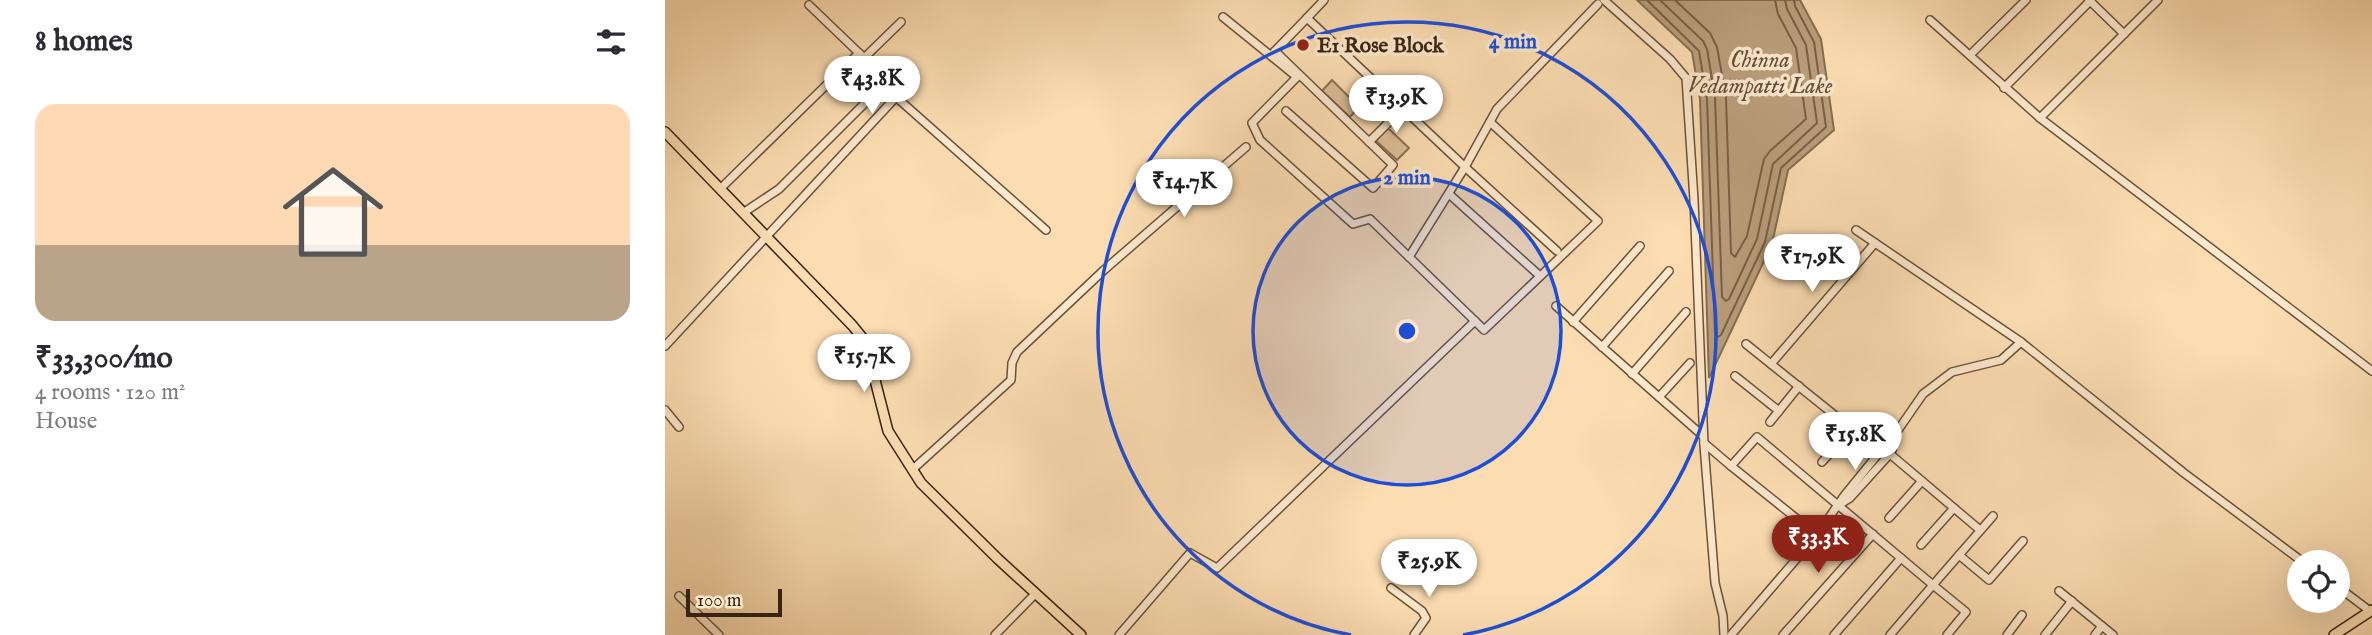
<!DOCTYPE html>
<meta charset="utf-8">
<style>
:root{--surface:#fff;--page:#f7f7f7;--text:#2b2b33;--muted:#7c7c81;--accent:#8f2418}
body{margin:0;font-family:"IM FELL English",serif;background:var(--page);color:var(--text);height:100vh;display:flex;flex-direction:column;font-size:26px;white-space:nowrap}
*{box-sizing:border-box;margin:0}
p{font-size:23px;color:var(--muted)}
.icon{flex:none;width:38px;height:38px;fill:none;stroke:currentColor;stroke-width:2;stroke-linecap:round;stroke-linejoin:round}
.map{position:relative;flex:1;overflow:hidden}
.panel{display:flex;flex-direction:column;background:var(--surface);width:665px}
.panel>*{flex:none}
.tools{position:absolute;left:1622px;top:550px;display:grid;gap:14px}
.tools a{display:grid;place-items:center;width:63px;height:63px;border-radius:50%;background:var(--surface);box-shadow:0 7px 28px #0002;font-size:35px}
.scale{position:absolute;left:21px;bottom:18px;width:96px;box-sizing:border-box;padding-left:7px;border:4px solid #392312;border-top:0;font-size:19px;line-height:24px;white-space:nowrap;color:#392312;-webkit-text-stroke:5px #fde9cd;paint-order:stroke}
.price{position:absolute;translate:-50% -60px;padding:0 16px;border-radius:24px;background:#fff;color:#222;font-size:23px;line-height:46px;filter:drop-shadow(0 2px 4px #0008)}
.price::after{content:'';position:absolute;left:50%;top:42px;width:21px;height:16px;margin-left:-10px;background:inherit;clip-path:polygon(0 0,100% 0,50% 100%)}
.price.on{background:var(--accent);color:#fff}
ul{padding:0;list-style:none}
li{display:grid;align-content:center;gap:14px;height:371px;padding:0 35px}
li span{display:grid;place-items:center;height:217px;border-radius:21px;color:#555}
li>.icon{margin-inline-start:auto}
span .icon{width:126px;height:126px;fill:#fffc;stroke-width:1}
li b{font-size:30px}
h2{display:flex;justify-content:space-between;align-items:center;height:84px;padding:0 35px;font-size:30px}
main{display:flex;flex:1;min-height:0}
.map>svg:first-child{display:block}
</style>
<main>
<section class="panel">
<h2>8 homes<svg class="icon" aria-label="filters" viewBox="0 0 24 24"><path d="M4 7h16M4 17h16"/><circle cx="9" cy="7" r="2"/><circle cx="15" cy="17" r="2"/></svg></h2>
<ul>
<li><span style="background:linear-gradient(#ffd9b3 65%,#b9a48a 0)"><svg class="icon" aria-label="home" viewBox="0 0 24 24"><path d="M3 11l9-7 9 7M6 9v11h12V9"/></svg></span><div><b>₹33,300/mo</b><p>4 rooms · 120 m²</p><p>House</p></div></li>
</ul>
</section>
<div class="map">
<svg width="1707" height="635" viewBox="0 0 1707 635">
<rect width="100%" height="100%" fill="#fcddb2"/>
<filter id="stains"><feTurbulence type="fractalNoise" baseFrequency=".00286" numOctaves="4"/><feColorMatrix values="0 0 0 0 .2 0 0 0 0 .09 0 0 0 0 .02 0 0 0 .5 -.17"/></filter>
<radialGradient id="worn" r=".72"><stop offset=".6" stop-color="#630" stop-opacity="0"/><stop offset="1" stop-color="#630" stop-opacity=".3"/></radialGradient>
<g fill="#dbbd97" stroke="#8a7054" stroke-width="2">
<path d="M667,80l27,27 -9,10 -28,-26z"/>
<path d="M722,127l22,21 -12,12 -23,-21z"/>
</g>
<path fill="#ba9e7c" stroke="#866d52" stroke-width="2" d="M972,0h163l21,39 13,91 -46,40 -16,74 -63,134 -9,-279 -8,-47z"/>
<g fill="none" stroke-linecap="round" stroke-linejoin="round">
<g stroke="#7a6047" stroke-width="2">
<path d="M982,0l52,51 8,48 8,235 3,3 3,-2 44,-93 16,-74 45,-41 -12,-85 -19,-36 -1,-6"/>
<path d="M995,0l43,41 4,8 8,48 7,200 4,4 3,-2 28,-60 16,-75 44,-41 -11,-78 -19,-36 -2,-9"/>
<path d="M1010,0l35,33 7,14 9,51 5,155 4,4 12,-21 17,-77 6,-8 36,-32 -10,-71 -18,-34 -3,-14"/>
</g>
<defs>
<g id="minor">
<path d="M939,0l66,59 16,19 8,122 10,245 11,138 8,33 1,19"/>
<path d="M1424,0l35,34"/>
<path d="M558,17l74,60 -45,46 8,17 93,84 17,-5 39,38"/>
<path d="M1265,20l110,98 332,253"/>
<path d="M610,51l118,114 -20,23 -87,-77"/>
<path d="M609,52l33,-34"/>
<path d="M1305,55l56,-55"/>
<path d="M199,58l37,-36"/>
<path d="M1339,88l87,-88"/>
<path d="M1375,118l118,-118"/>
<path d="M704,142l34,-34"/>
<path d="M55,189l139,-136"/>
<path d="M784,194l91,82"/>
<path d="M78,213l36,-24 104,-104v-9l-74,-71"/>
<path d="M1191,230l165,112 163,131 119,89"/>
<path d="M892,251l-92,-84 32,-58 101,-105"/>
<path d="M891,306l147,130"/>
<path d="M810,321l9,9 114,-109 -108,-99"/>
<path d="M908,322l67,-76"/>
<path d="M1081,344l132,106h4"/>
<path d="M0,346l231,-249 150,133"/>
<path d="M937,347l67,-76"/>
<path d="M1106,364l104,-121"/>
<path d="M967,374l54,-62"/>
<path d="M1070,376l44,35"/>
<path d="M994,397l31,-34"/>
<path d="M0,410l14,17"/>
<path d="M1105,422l29,-36"/>
<path d="M1039,443l27,23"/>
<path d="M1222,446l36,-52 29,-22 49,-12 20,-18"/>
<path d="M1225,454l90,76"/>
<path d="M1157,462l30,-33"/>
<path d="M247,470l99,-90 1,-17 5,-11 87,-82 142,-123"/>
<path d="M1177,503l8,-5 39,-43"/>
<path d="M1224,518l33,-37"/>
<path d="M1152,535l27,-39 39,-48 6,-1 3,3 -3,5h-4l-3,-3"/>
<path d="M1256,545l33,-37"/>
<path d="M1294,555l30,25 34,-39"/>
<path d="M1673,587l32,24"/>
<path d="M726,588l31,23 4,7 -12,17"/>
<path d="M1394,591l54,44"/>
<path d="M14,596l40,39"/>
<path d="M330,635l41,-42"/>
<path d="M454,635l71,-82 27,15 258,-247 -66,-64 56,-90 -158,-149 17,-18"/>
<path d="M1066,635l86,-100 -86,-69 26,-29 176,148 60,-69"/>
<path d="M1118,635l90,-101"/>
<path d="M1169,635l67,-77"/>
<path d="M1225,635l43,-50 33,27 -19,23"/>
<path d="M1342,635l15,-20"/>
<path d="M1380,635l27,-34"/>
<path d="M1430,635l7,-9"/>
</g>
<g id="major">
<path d="M0,132l187,193 13,16 23,90 33,52 77,76 83,76"/>
<path d="M1669,635l38,-25"/>
</g>
</defs>
<use href="#minor" stroke="#6a523a" stroke-width="10"/>
<use href="#major" stroke="#392312" stroke-width="12"/>
<use href="#minor" stroke="#fde9cd" stroke-width="7"/>
<use href="#major" stroke="#fcddb2" stroke-width="9"/>
</g>
<circle cx="742" cy="331" r="154" fill="#1d4ed8" fill-opacity=".12"/>
<g fill="none" stroke="#1d4ed8" stroke-width="3.5">
<circle cx="742" cy="331" r="154"/>
<path d="M686 635A309 309 0 1 1 798 635"/>
</g>
<circle fill="#8f2418" stroke="#fde9cd" stroke-width="2.5" cx="638" cy="45" r="7"/>
<g text-anchor="middle" stroke-width="7" stroke-linejoin="round" paint-order="stroke">
<g font-size="21" font-weight="bold" fill="#392312" stroke="#fde9cd" text-anchor="start">
<text x="652" y="52">E1 Rose Block</text>
</g>
<g font-size="23" font-style="italic" fill="#664e37" stroke="#fde9cd">
<text x="1095" y="67">Chinna<tspan x="1095" dy="26">Vedampatti Lake</tspan></text>
</g>
</g>
<circle cx="742" cy="331" r="10" fill="#1d4ed8" stroke="#fde9cd" stroke-width="3.5"/>
<g font-size="21" text-anchor="middle" font-weight="bold" fill="#1d4ed8" stroke="#fde9cd" stroke-width="7" stroke-linejoin="round" paint-order="stroke">
<text x="848" y="48">4 min</text>
<text x="742" y="184">2 min</text>
</g>
<rect width="100%" height="100%" filter="url(#stains)"/>
<rect width="100%" height="100%" fill="url(#worn)"/>
</svg>
<div class="tools">
<a><svg class="icon" aria-label="locate" viewBox="0 0 24 24"><circle cx="12" cy="12" r="6"/><path d="M12 2v4M12 18v4M2 12h4M18 12h4"/></svg></a>
</div>
<div class="scale">100 m</div>
<b class="price" style="left:207px;top:116px">₹43.8K</b>
<b class="price" style="left:731px;top:135px">₹13.9K</b>
<b class="price" style="left:519px;top:219px">₹14.7K</b>
<b class="price" style="left:1147px;top:294px">₹17.9K</b>
<b class="price" style="left:199px;top:394px">₹15.7K</b>
<b class="price" style="left:1190px;top:472px">₹15.8K</b>
<b class="price on" style="left:1153px;top:575px">₹33.3K</b>
<b class="price" style="left:764px;top:599px">₹25.9K</b>
</div>
</main>
